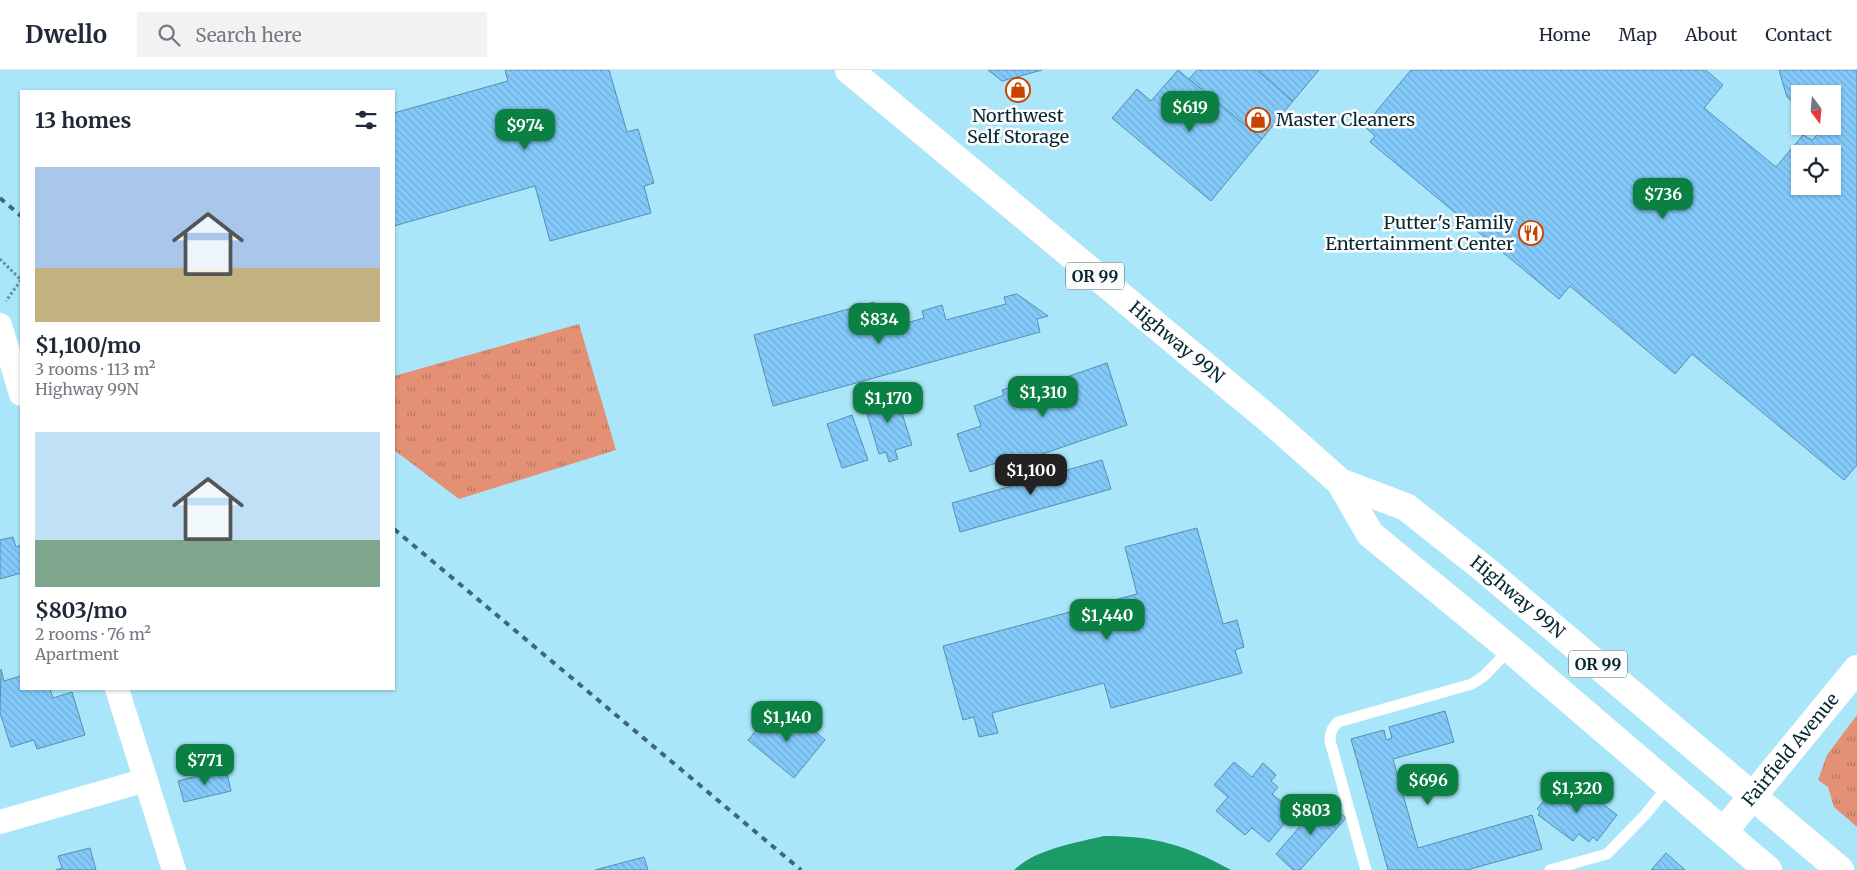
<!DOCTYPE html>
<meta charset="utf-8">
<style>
:root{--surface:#fff;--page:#f2f2f3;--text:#1f2937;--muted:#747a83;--line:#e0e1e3;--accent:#0b8043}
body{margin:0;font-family:Merriweather,serif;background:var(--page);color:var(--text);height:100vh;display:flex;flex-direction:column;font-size:19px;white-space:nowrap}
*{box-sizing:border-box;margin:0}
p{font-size:16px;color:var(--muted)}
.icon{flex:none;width:28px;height:28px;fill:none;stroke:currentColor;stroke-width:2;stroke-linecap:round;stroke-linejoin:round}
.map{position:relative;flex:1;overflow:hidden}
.panel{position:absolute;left:20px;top:20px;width:375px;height:600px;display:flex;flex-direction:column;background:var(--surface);border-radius:0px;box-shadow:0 1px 4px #0004}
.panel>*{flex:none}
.needle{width:32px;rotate:164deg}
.tools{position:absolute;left:1791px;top:15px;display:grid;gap:10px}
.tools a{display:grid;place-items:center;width:50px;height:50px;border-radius:0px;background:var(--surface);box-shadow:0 1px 4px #0004;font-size:25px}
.price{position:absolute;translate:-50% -42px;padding:0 11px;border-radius:10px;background:var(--accent);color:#fff;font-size:16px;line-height:32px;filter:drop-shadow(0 1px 2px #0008)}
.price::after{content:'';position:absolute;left:50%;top:30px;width:15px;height:11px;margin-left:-8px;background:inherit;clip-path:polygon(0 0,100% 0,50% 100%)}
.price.current{background:#222;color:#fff}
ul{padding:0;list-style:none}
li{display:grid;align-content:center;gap:10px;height:265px;padding:0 15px}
li span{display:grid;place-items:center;height:155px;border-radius:0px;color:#555}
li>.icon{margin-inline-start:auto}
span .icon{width:90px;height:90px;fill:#fffc;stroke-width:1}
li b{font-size:21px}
h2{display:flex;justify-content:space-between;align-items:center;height:60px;padding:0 15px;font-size:21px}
header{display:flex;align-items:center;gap:30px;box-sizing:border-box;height:70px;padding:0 25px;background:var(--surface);border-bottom:1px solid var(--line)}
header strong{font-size:24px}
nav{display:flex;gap:28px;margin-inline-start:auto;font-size:18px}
.search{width:350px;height:45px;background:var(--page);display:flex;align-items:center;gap:12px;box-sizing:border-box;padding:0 18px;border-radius:0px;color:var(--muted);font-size:19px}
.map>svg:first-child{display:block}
</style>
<header>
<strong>Dwello</strong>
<div class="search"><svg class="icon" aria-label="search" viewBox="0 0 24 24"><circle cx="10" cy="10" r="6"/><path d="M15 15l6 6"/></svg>Search here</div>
<nav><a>Home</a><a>Map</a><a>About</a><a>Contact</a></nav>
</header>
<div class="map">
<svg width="1857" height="800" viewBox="0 0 1857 800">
<defs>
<pattern id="grass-tufts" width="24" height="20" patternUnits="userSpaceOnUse" patternTransform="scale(1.25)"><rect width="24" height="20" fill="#e39074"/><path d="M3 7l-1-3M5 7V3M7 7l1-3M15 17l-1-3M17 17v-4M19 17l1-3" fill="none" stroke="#b67660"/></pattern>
<pattern id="building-back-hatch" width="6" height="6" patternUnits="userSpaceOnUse" patternTransform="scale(1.25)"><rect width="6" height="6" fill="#83cafa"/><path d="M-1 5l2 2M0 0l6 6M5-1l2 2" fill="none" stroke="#70aed7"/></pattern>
</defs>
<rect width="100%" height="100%" fill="#aae6f9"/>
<g fill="url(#grass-tufts)">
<path d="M579,254l37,126 -157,49 -65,-49v-74z"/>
<path d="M1857,645v112l-23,-20 -6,-20 -10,-7 9,-25z"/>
</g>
<path fill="#1a9b67" d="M1104,766c52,0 81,9 127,34h-217c22,-21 61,-27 90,-34z"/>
<g fill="url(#building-back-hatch)" stroke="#568eb4" fill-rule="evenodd">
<path d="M505,0h104l18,62 11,-3 16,54 -10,3 7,27 -101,28 -15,-55 -141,40v-113l114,-32z"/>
<path d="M988,0h54l-40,11z"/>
<path d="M1178,0l84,69 -51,62 -99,-83 25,-29 14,12z"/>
<path d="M1197,0h60l36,31 -31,38 -73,-60z"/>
<path d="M1257,0h62l-26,31z"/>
<path d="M1411,0h295l17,15 -19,23 72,59 27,-32 9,5 12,-12 -1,-2h9v-32h-32v12h-3l-10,-9 -8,-27h78v395l-13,15 -152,-126 -17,20 -105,-88 -11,13 -189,-157 5,-6 -11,-10zM1800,84h32v32h-32z"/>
<path d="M1017,224l31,22 -11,3 3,13 -267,74 -19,-71 120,-33 8,28 42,-12 -2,-7 20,-6 4,15 60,-16 -2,-7z"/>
<path d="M1107,293l20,62 -111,38 -2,-6 -44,15 -13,-38 24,-8 -7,-20 30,-11 -2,-5 34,-11 2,8z"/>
<path d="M895,321l17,54 -17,5 3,9 -9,3 -3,-10 -7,2 -16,-54z"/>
<path d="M852,345l16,45 -26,8 -15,-44z"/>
<path d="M1102,390l9,29 -151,43 -8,-29z"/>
<path d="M1197,458l26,96 14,-4 7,27 -9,3 7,23 -131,35 -7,-25 -112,30 6,20 -19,4 -5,-20 -11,3 -20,-74 194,-52 -12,-47z"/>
<path d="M13,467l3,10 5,-2v28l-21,6v-39z"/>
<path d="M1,599l3,12 17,-5v13h29l3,9 19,-6 13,43 -48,14 -3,-9 -23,7 -11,-34z"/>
<path d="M772,641l19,16 8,-9 26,22 -31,38 -46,-38z"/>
<path d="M1445,641l9,31 -61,17 25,89 114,-33 10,34 -75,21h-79l-37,-131 33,-9 2,10 6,-2 -3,-11z"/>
<path d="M1234,692l18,15 11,-14 13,12 -5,6 7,6 -6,7 22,18 -25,30 -17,-14 -7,7 -29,-24 12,-14 -14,-12z"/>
<path d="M226,699l5,22 -47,11 -6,-21z"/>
<path d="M1578,715l39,30 -20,26 -4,-4 -4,5 -10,-8 -6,7 -35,-26 2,-3 -3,-3 8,-10 5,4 13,-16 9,7z"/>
<path d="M1324,729l22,19 -46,52h-7l-17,-16z"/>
<path d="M90,778l6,22h-40l6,-2 -4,-12z"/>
<path d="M1666,783l19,17h-34z"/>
<path d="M644,787l4,13h-53z"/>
</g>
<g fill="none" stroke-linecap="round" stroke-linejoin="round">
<path stroke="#5f8e9d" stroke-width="3" stroke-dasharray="2.5 2.5" stroke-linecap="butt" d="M0,189l21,21 -15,21"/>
<g stroke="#fff" stroke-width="11">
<path d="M1366,800l-36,-129c0,-9 2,-14 8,-19l134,-38 12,-8 26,-27"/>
<path d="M1550,800l57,-16 38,-39 24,-30"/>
</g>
<g stroke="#fff" stroke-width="24">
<path d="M0,255l21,69"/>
<path d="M117,619l57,181"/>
<path d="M0,752l146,-42"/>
</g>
<path stroke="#fff" stroke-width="28" id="s1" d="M1724,761l133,-162"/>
<g stroke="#fff" stroke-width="28">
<path id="s2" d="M849,0l422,351 69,61 30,52 140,115 258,221"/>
<path id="s3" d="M1340,412l66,25 77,61 357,302"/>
</g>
<g stroke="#3e6875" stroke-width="4" stroke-dasharray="6 6" stroke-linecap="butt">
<path d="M0,128l21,18"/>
<path d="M394,459l407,341"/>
</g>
</g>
<defs>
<symbol id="shop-ring" viewBox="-11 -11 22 22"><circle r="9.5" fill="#fcfcfc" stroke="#c94300" stroke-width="1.5"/><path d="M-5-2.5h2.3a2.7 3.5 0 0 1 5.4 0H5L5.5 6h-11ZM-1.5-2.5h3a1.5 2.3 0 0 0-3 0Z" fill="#c94300"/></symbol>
<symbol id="restaurant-ring" viewBox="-11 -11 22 22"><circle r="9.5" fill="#fcfcfc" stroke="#c94300" stroke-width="1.5"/><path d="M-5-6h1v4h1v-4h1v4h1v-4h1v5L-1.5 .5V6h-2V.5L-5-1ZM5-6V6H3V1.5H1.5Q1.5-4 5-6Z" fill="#c94300"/></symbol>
</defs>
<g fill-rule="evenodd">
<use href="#shop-ring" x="1004" y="6" width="28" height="28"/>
<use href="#shop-ring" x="1244" y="36" width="28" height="28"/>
<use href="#restaurant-ring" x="1517" y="149" width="28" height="28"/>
</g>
<g text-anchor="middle" stroke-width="5" stroke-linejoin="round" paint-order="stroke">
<g fill="#fcfcfc" stroke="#50686e" stroke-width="1">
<rect x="1066" y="192.5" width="58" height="27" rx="4"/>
<rect x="1569" y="580.5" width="58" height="27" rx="4"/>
</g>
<g font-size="16" font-weight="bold" fill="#072831">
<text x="1095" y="212">OR 99</text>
<text x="1598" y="600">OR 99</text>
</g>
<g font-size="18" fill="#072831" stroke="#fcfcfc">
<text x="1018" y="52">Northwest<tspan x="1018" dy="21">Self Storage</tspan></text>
<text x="1276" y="56" text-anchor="start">Master Cleaners</text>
<text x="1514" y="159" text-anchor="end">Putter's Family<tspan x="1514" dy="21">Entertainment Center</tspan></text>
</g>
<g font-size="18" fill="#072831" stroke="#fcfcfc">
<text dy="6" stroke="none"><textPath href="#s2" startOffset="426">Highway 99N</textPath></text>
<text dy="6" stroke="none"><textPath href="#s3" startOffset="214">Highway 99N</textPath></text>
<text dy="6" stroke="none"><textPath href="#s1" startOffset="105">Fairfield Avenue</textPath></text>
</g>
</g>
</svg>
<div class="tools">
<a><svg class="needle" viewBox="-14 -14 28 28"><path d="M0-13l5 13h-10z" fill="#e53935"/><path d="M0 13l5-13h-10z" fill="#747a83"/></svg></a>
<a><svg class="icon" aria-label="locate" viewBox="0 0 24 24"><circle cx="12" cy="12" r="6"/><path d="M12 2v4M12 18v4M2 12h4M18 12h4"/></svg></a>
</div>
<b class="price" style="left:1190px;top:63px">$619</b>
<b class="price" style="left:525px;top:81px">$974</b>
<b class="price" style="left:1663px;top:150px">$736</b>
<b class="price" style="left:879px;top:275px">$834</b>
<b class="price" style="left:1043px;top:348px">$1,310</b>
<b class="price" style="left:888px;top:354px">$1,170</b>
<b class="price current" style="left:1031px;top:426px">$1,100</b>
<b class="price" style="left:1107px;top:571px">$1,440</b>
<b class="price" style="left:787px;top:673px">$1,140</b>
<b class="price" style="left:205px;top:716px">$771</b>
<b class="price" style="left:1428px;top:736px">$696</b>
<b class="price" style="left:1577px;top:744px">$1,320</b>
<b class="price" style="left:1311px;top:766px">$803</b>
<section class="panel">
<h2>13 homes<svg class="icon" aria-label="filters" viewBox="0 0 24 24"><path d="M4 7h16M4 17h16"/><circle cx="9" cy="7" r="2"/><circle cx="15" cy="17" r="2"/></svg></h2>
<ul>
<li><span style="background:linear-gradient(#a9c7e8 65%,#c2b280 0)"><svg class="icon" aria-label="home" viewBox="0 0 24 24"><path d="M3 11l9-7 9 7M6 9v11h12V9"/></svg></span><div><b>$1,100/mo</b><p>3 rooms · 113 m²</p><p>Highway 99N</p></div></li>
<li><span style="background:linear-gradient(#bfe0f5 70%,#7fa58c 0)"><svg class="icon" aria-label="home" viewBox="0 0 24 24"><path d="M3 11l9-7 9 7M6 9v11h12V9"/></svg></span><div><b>$803/mo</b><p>2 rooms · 76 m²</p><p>Apartment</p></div></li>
</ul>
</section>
</div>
